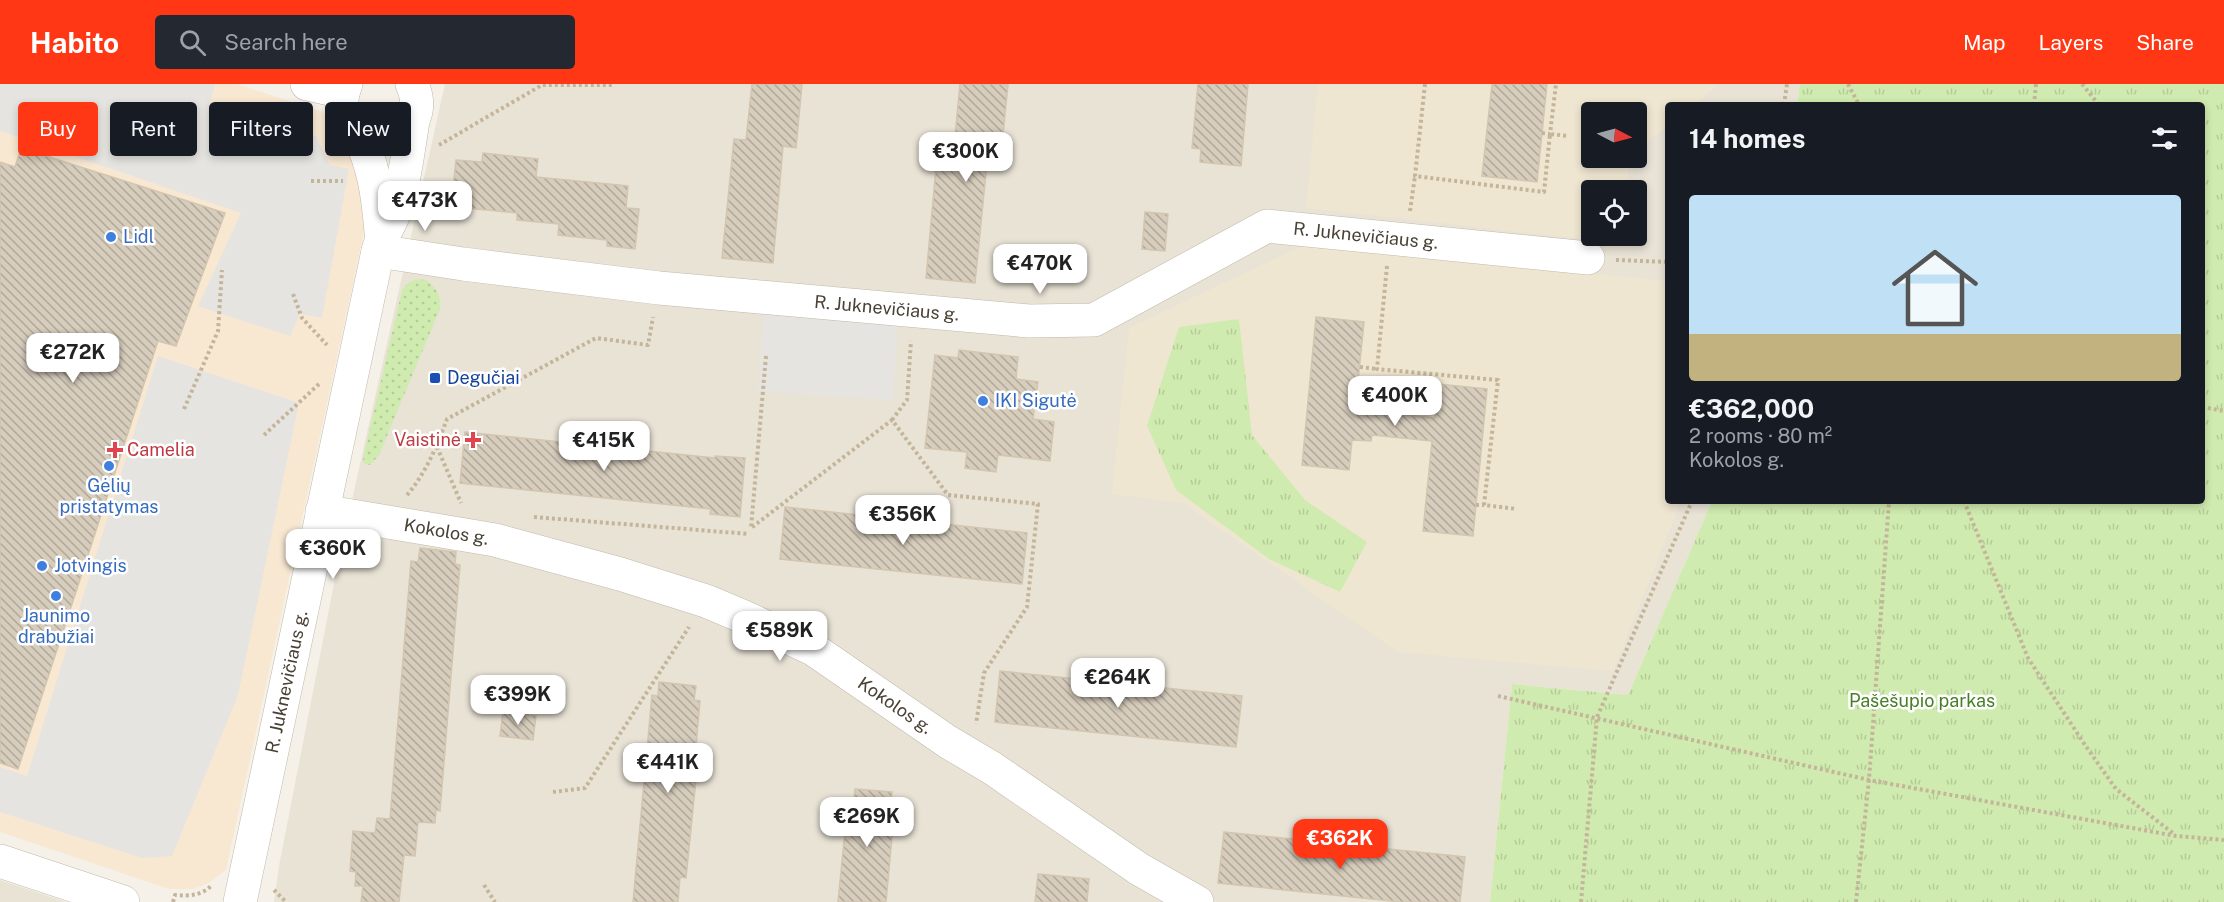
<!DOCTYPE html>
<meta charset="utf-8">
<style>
:root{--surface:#171b24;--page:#242831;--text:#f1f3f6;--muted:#9ea1a6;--accent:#ff3715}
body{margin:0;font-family:"Public Sans",sans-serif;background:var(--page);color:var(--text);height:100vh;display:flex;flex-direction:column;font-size:22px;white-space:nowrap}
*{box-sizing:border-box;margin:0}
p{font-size:20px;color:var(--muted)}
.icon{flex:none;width:33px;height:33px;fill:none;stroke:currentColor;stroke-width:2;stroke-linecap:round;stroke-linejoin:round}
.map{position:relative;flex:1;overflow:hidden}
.side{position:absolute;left:1665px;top:18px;width:540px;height:402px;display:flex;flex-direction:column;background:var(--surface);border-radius:6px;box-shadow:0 3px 9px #0003}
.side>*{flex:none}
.banner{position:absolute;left:18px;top:18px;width:570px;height:54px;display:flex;gap:12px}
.needle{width:39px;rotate:96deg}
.fabs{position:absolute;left:1581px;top:18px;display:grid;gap:12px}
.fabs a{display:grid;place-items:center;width:66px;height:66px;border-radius:6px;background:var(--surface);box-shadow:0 3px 9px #0003;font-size:30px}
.price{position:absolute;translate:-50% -51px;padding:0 14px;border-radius:12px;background:#fff;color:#222;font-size:20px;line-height:39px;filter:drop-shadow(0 2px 3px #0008)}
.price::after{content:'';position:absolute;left:50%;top:36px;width:18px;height:14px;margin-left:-9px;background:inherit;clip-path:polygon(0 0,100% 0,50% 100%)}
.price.on{background:var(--accent);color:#fff}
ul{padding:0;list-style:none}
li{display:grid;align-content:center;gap:12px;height:318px;padding:0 24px}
li span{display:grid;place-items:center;height:186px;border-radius:6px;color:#555}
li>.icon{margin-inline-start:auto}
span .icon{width:108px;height:108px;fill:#fffc;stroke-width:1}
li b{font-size:26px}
h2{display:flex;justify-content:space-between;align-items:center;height:72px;padding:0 24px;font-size:26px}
.pill{padding:0 21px;border-radius:6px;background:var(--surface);box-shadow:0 3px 9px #0003;font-size:21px;line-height:54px}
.pill.on{background:var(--accent);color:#fff}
header{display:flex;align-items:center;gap:36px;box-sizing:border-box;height:84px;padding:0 30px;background:var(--accent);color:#fff}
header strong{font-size:28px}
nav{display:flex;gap:33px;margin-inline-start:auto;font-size:21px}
.search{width:420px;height:54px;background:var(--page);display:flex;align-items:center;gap:15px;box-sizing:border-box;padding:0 21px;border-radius:6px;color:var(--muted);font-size:22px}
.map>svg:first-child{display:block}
</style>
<header>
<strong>Habito</strong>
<div class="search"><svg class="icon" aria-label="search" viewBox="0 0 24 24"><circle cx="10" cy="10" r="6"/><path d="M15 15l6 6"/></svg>Search here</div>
<nav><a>Map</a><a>Layers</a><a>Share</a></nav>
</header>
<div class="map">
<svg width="2224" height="818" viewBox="0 0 2224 818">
<defs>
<pattern id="grass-dots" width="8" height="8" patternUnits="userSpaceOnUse" patternTransform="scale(1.5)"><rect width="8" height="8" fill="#d0ebaf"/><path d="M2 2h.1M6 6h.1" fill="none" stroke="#b4cb97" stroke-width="1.8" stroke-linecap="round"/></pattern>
<pattern id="park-tufts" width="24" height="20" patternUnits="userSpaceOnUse" patternTransform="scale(1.5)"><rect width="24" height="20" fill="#d0ebaf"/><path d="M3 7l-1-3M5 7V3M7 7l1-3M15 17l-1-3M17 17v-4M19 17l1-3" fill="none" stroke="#b4cb97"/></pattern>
<pattern id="building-back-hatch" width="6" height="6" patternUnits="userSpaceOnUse" patternTransform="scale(1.5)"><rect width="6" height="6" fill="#d7cdbd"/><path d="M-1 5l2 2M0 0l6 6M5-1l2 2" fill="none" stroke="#b0a89a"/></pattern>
</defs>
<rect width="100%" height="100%" fill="#f5f1e8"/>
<g fill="#e9e3d6" fill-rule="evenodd">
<path d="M445,0h1355l-3,21h-129v396h44l-84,194 -116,-11 -22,218h-1216l5,-36 60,-308zM1592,28h44v46h-44zM1592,106h44v46h-44z"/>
<path d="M0,796l66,22h-66z"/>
</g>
<path fill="#f8e8d2" d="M0,0h237l86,28 19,13 13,20 12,73 -141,652 -19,14 -14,5h-24l-169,-57z"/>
<g fill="#efe6d1">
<path d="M1318,0h401l-26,21h-25v20l-31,26 -1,-39h-44v46h38l-4,32h-34v46h28v7l-314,-35z"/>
<path d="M1302,162l366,35v220h13l-68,170 -215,-19 -215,-149 -71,-9 17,-166z"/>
</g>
<path fill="url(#grass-dots)" d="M416,195l10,1c10,8 16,15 14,29l-61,146 -9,10 -6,-2 -1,-3 1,-6 38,-164 6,-7z"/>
<g fill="url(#park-tufts)">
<path d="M1800,0h424v818h-734l22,-218 116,11 84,-194h490v-396h-405z"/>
<path d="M1239,235l13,116 53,65 62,42 -27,50 -71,-33 -93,-69 -29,-64 32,-99z"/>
</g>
<g fill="#e6e4e0">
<path d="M0,0h215l-5,19 106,33 14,29 19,4 -27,149 -22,-4 -10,22 -92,-30 43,-93 -241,-82z"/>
<path d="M764,222l134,10 -5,84 -135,-9z"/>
<path d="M158,272l141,47 -61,292 -66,161 -30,2 -142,-46v-45l27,9z"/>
</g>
<g fill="url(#building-back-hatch)" stroke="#d3c5af" stroke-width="1.5">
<path d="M752,0h50l-6,64 -13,-2 -10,117 -51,-5 12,-119 12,1z"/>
<path d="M960,0h48l-8,81 -13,-2 -12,120 -49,-5 11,-121 16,1z"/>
<path d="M1198,0h50l-7,82 -41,-4 1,-13 -9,-1z"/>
<path d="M1492,0h55l-10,98 -55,-6z"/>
<path d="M21,64l204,65 -49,133 -18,-5 -140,428 -18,-6v-601l15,5z"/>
<path d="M483,69l55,6 -2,18 92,9 -2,22 13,1 -4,40 -28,-3v-6l-49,-5 1,-11 -42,-4v-7l-50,-5 1,-8 -16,-2 4,-38 26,2z"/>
<path d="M1145,128l23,2 -3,37 -23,-2z"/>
<path d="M1316,233l48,5 -9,88 80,8 3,-34 49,5 -14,147 -50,-5 9,-90 -60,-6 -1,6 -19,-1 -3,30 -47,-5z"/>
<path d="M959,266l59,7 -2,22 22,3 -5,37 21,3 -4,39 -52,-6 -2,17 -31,-4 2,-16 -42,-4 10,-93 23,3z"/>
<path d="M465,348l250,26v-2l30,2 -5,59 -30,-3 1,-5 -251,-26z"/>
<path d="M785,423l242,26 -5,51 -242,-25z"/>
<path d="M420,464l36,4 -1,12 5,1 -20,246 -4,-1 -1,13 -17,-1 -3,34 -11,-1 -5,47h-38l2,-16h-8l1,-14 -6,-1 3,-40 22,2 2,-15 13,1 21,-258 7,1z"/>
<path d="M1000,587l242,25 -6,51 -241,-25z"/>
<path d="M659,598l37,4 -2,14 6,1 -6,68h3l-11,109 -6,-1 -2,25h-45l19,-207 6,1z"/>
<path d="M503,628l33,4 -3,24 -33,-4z"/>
<path d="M855,705l37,3 -1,12h4l-9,98h-48l10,-101h6z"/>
<path d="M1224,748l241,25 -5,45h-59l-183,-19z"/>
<path d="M1038,790l51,5 -2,23h-52z"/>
</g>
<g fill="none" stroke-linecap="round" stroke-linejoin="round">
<defs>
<g id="minor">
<path d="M307,0l36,8"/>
<path d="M346,0c-28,72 96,69 66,0"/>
<path d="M356,46c18,33 22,66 25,102"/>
<path id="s1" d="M378,167l85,13 196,24 370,33 65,-1 173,-94 321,32"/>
<path id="s2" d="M322,427l173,29 125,34 86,27 38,16 69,32 135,93 44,26 147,101 58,33"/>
<path d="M0,777l123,41"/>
<path id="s3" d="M240,818l138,-651c3,-13 10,-23 15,-35 12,-31 15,-67 21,-101"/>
</g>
</defs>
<use href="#minor" stroke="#c1b9aa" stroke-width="34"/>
<g stroke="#c4b59a" stroke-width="4" stroke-dasharray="3 3" stroke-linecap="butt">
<path d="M1425,0l-10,92 129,16 6,-58 18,2"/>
<path d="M1848,0l11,21"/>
<path d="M2082,0l17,21"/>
<path d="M1784,21l3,-21"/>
<path d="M2034,21l2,-21"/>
<path d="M1542,49l8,1 6,-50"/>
<path d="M439,61l103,-60h70"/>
<path d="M311,97h32"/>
<path d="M1410,127l5,-35"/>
<path d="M1616,176l52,2"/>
<path d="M1387,182l-10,103 121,11 -14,125 33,4"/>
<path d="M293,210l9,24 25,27"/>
<path d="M766,272l-15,172 141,-108 56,75 90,9 -11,103 -43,66 -8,51"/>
<path d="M1360,283l17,2"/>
<path d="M2202,323l22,4"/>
<path d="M184,325l34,-78 4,-61"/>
<path d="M892,336l15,-20 4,-59"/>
<path d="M264,351l55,-51"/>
<path d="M437,363l24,56"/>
<path d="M407,411c19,-22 30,-49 40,-76l149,-81 52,7 5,-28"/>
<path d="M1964,417l64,157 57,87 31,44 58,45"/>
<path d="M1476,421h8"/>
<path d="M534,433l215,17"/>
<path d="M1498,612l371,84 307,56 48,4"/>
<path d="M553,708l32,-4 104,-161"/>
<path d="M484,801l11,17"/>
<path d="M274,806l12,12"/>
<path d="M173,818l2,-7c15,1 26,1 37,-10"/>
<path d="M1581,818l16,-185 95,-216"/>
<path d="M1856,818l13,-122 20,-279"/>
</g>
<use href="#minor" stroke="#fff" stroke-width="33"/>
</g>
<g fill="#3f7fe0" stroke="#fff" stroke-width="2">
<circle cx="111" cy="153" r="6"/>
<circle cx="983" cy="317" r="6"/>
<circle cx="109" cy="382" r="6"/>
<circle cx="42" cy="482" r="6"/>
<circle cx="56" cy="512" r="6"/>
</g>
<rect fill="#1a4fb4" stroke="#fff" stroke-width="2" x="429" y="288" width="12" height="12" rx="3"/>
<g fill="#e0444e" stroke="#fff" stroke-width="2">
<path d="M470 347h6v6h6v6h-6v6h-6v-6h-6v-6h6z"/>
<path d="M112 357h6v6h6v6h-6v6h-6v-6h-6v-6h6z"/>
</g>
<g text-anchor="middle" stroke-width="5" stroke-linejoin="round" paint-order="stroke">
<g font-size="18" fill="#494136" stroke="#fff">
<text dy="6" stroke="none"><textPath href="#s1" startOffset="1016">R. Juknevičiaus g.</textPath></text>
<text dy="6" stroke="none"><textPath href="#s1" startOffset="512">R. Juknevičiaus g.</textPath></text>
<text dy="6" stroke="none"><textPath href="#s2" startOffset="126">Kokolos g.</textPath></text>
<text dy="6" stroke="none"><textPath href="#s3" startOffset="225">R. Juknevičiaus g.</textPath></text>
<text dy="6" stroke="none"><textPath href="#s2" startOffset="612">Kokolos g.</textPath></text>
</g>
<g font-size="18" fill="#366cbe" stroke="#fff" text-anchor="start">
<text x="123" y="159">Lidl</text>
<text x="995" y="323">IKI Sigutė</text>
<text x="109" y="408" text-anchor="middle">Gėlių<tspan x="109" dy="21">pristatymas</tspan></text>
<text x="54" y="488">Jotvingis</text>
<text x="56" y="538" text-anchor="middle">Jaunimo<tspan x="56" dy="21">drabužiai</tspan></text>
</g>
<g font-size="18" fill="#164399" stroke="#fff" text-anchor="start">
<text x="447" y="300">Degučiai</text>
</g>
<g font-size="18" fill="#be3a42" stroke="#fff" text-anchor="end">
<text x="461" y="362">Vaistinė</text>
<text x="127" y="372" text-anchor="start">Camelia</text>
</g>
<g font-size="18" fill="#477f25" stroke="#fff">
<text x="1922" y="623">Pašešupio parkas</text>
</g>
</g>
</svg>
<div class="fabs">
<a><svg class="needle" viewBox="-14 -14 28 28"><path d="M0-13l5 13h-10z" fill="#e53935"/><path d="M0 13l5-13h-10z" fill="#9ea1a6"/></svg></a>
<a><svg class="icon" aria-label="locate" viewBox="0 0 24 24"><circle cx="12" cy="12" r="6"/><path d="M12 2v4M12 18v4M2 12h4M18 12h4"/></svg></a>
</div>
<b class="price" style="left:966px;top:99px">€300K</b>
<b class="price" style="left:425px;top:148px">€473K</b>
<b class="price" style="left:1040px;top:211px">€470K</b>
<b class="price" style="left:73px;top:300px">€272K</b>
<b class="price" style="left:1395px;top:343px">€400K</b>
<b class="price" style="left:604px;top:388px">€415K</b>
<b class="price" style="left:903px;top:462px">€356K</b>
<b class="price" style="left:333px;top:496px">€360K</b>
<b class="price" style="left:780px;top:578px">€589K</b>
<b class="price" style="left:1118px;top:625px">€264K</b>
<b class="price" style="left:518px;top:642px">€399K</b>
<b class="price" style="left:668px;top:710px">€441K</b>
<b class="price" style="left:867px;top:764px">€269K</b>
<b class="price on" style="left:1340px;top:786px">€362K</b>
<div class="banner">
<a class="pill on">Buy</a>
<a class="pill">Rent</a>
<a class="pill">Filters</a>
<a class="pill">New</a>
</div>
<section class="side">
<h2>14 homes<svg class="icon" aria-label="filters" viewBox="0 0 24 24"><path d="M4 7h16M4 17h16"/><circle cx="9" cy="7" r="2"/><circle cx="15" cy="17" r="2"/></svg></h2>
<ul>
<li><span style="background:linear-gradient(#bfe0f5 75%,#c2b280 0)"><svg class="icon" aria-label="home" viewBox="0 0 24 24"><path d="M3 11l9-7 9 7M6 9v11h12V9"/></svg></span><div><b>€362,000</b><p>2 rooms · 80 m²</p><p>Kokolos g.</p></div></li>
</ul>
</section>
</div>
